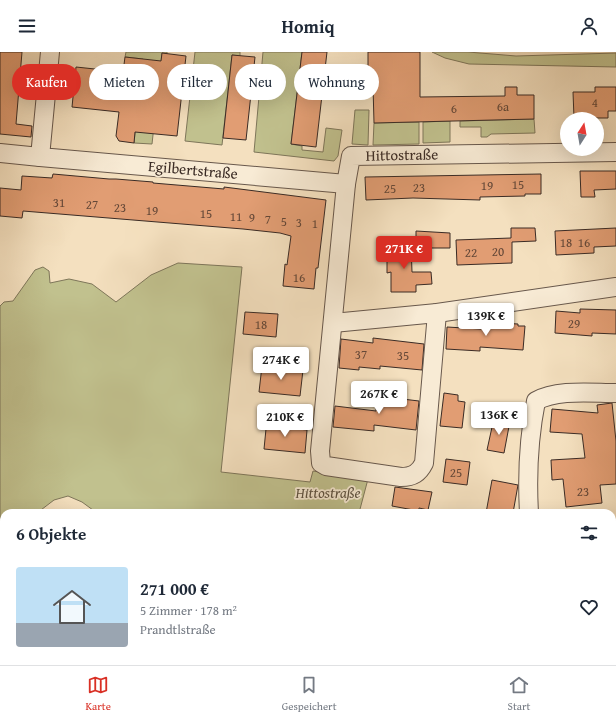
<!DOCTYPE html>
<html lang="de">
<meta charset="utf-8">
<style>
:root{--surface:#fff;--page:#f6f6f7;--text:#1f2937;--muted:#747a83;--line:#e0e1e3;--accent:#d93025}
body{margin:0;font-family:"Gentium Book Plus",serif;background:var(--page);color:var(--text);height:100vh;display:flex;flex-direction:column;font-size:15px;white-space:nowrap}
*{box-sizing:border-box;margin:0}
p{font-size:13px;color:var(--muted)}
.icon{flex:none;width:22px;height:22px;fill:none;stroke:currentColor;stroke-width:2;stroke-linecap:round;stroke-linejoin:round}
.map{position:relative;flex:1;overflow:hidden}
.drawer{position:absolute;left:0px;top:457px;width:616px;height:156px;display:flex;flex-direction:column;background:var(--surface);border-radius:12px 12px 0 0;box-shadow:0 4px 16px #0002}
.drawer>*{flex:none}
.hud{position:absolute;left:12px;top:12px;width:400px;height:36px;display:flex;gap:8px}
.needle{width:26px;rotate:11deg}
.fabs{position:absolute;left:560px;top:60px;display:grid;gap:8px}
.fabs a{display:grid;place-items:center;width:44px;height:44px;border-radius:50%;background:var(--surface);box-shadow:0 4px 16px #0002;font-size:20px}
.price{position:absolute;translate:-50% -34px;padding:0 9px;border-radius:4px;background:#fff;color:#222;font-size:13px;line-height:26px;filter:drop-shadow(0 1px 2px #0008)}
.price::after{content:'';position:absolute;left:50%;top:24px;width:12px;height:9px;margin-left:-6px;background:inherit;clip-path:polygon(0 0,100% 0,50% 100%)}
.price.selected{background:var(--accent);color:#fff}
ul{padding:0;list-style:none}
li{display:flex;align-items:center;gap:12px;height:100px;padding:0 16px}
li span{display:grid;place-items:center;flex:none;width:112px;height:80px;border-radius:4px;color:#555}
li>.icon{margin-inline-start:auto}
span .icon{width:48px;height:48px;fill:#fffc;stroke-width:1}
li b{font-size:17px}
h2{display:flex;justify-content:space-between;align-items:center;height:48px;padding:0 16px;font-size:17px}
.chip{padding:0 14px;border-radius:18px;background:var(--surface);box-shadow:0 4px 16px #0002;font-size:14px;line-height:36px}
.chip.selected{background:var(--accent);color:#fff}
header{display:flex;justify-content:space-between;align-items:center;height:52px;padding:0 16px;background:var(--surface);font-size:18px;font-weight:600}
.tab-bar{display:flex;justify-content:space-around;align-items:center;height:56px;border-top:1px solid var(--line);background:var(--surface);font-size:11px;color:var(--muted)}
.tab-bar a{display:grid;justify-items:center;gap:2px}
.tab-bar .selected{color:var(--accent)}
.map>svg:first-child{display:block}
</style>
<header><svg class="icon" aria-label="menu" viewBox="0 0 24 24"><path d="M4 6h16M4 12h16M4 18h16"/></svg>Homiq<svg class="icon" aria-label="person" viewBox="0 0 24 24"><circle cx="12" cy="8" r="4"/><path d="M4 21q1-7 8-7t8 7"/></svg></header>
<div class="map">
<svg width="616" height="613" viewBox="0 0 616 613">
<rect width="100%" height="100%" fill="#f4e0bf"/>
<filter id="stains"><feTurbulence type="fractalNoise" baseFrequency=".005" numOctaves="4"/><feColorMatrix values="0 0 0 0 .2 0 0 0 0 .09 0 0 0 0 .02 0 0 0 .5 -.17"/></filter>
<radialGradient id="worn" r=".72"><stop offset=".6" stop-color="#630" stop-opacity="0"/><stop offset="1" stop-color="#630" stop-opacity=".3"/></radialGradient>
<g fill="#c1c18e" stroke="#7e765a">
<path d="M126,0h41v2l-5,-1 -10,91 -18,-1 9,-84 -18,-2z"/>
<path d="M195,0h45v4l-8,-1 -10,90 -37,-4z"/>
<path d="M263,0h39l-11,92 11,2v4l21,2 3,-24 16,2 -4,26 -4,5 -80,-9z"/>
<path d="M432,0h36l48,4 100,-3v14l-147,-3 -24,-6z"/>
<path d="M355,58h14l-1,35 -16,-1z"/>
<path d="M534,67l1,14 -44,1 -4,3h-6v-10h-21v-6z"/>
<path d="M450,69v21l-27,1v-21z"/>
<path d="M419,70v22l-46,1 1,-22z"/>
<path d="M178,211l64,4 -21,205 89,10 3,-11 55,8 -9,34h-262l-15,-11 -14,-6 -14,4 -17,13h-33v26l-4,4v-237l4,-4 9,-1 22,-31 8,-3 6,4 1,12 19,-4 23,5 24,18 35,-27z"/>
<path d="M494,609h77l-42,4h-40z"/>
</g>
<g fill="#e19d73" stroke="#3a2b25">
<path d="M0,0h22l-6,72 16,2 -1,11 -31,-3z"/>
<path d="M302,0h25l-11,95 -25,-3z"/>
<path d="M368,0h52v45l85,-1v-9h12v8h17v24l-160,4 -1,-37h-5z"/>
<path d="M162,1l24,3 -9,80 -42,-4 -1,11 -15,-2 -3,-5 3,-24 -47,-5 4,-40 47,5 2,-15 36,4z"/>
<path d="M232,3l23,2 -9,83 -23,-2z"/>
<path d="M595,35h21v24h-8v7h-34l-1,-26h22z"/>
<path d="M580,119h36v18l-22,1 1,7h-14z"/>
<path d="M53,122l56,5h7l37,3v1l71,6v-2l8,1 94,12 -8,68h-2l-2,21 -31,-3 2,-22 2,1 4,-29 -11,-3 -37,-4 -220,-18 -1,7 -22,-2v-28l21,2 1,-14 30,2z"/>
<path d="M541,122v20h-16v2l-45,1v3l-67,-2 -47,2 -1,-23z"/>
<path d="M511,176h24l1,13 -24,1v21l-55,2 -1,-25 55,-2z"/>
<path d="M616,176v18l-22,1v6l-38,2 -1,-24z"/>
<path d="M416,179l34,2v15h-34z"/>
<path d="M387,192h24l1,28h19l1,12 -16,1v7h-25v-20l-4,1z"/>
<path d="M580,257l36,1v24l-24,-1v3l-37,-3 1,-22 24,2z"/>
<path d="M245,260l33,2 -2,23 -33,-3z"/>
<path d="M481,270l37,2v2h7l-2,24 -43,-3v4l-34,-2 1,-22 34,2z"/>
<path d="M373,286l51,6 -2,26 -42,-4v3l-21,-2v3l-20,-2 2,-29 32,4z"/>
<path d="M262,314l41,4 -3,26 -41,-4z"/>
<path d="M444,341l14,2v6l7,1 -3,26 -22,-2z"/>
<path d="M377,344l42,5 -3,29 -42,-5v6l-41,-4 2,-21 41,5z"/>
<path d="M612,351l4,38v43l-16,1 2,18 -36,4 -3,-28 -11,1 -1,-20 34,-2 -3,-24 -32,-2 2,-23 46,4 -1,-8z"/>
<path d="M494,366l16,3 -6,32 -17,-3z"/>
<path d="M267,367l14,2 -1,6 27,3 -2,23 -41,-4z"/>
<path d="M446,407l24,3 -3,23 -24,-3z"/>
<path d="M492,428l26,5 -5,28h-27z"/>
<path d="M395,435l37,5 -4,18 -9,-2v3l-27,-5z"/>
</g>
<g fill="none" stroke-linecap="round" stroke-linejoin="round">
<defs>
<g id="minor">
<path d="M50,0l-10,105 306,27"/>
<path d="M0,101l40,4"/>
<path d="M437,261l-13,150c-5,10 -11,14 -23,14l-75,-11 -5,-3 -1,-12 26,-267 5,-28 265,-4"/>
<path d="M333,271l104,-10 179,-26"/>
<path d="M529,461c-2,-36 0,-77 7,-112 21,-12 55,-8 80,-8"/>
<path d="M612,496l4,1"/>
<path d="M0,563l4,2"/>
</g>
<g id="secondary">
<path d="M612,589h4"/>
<path d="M90,613h53"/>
<path d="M243,613l128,-4"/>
</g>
</defs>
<use href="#minor" stroke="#68584c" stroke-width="20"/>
<use href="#secondary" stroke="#3a2b25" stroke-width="24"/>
<use href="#minor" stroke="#f8ebd5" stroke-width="18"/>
<use href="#secondary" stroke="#f8ebd5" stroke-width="22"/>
</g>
<g text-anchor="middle" stroke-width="3.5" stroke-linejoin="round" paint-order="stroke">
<g font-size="13" fill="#644838">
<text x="595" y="55">4</text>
<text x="503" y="59">6a</text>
<text x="454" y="61">6</text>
<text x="518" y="137">15</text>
<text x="487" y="138">19</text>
<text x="419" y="140">23</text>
<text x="390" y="141">25</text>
<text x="59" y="155">31</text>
<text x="92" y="157">27</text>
<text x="120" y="160">23</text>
<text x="152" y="163">19</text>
<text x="206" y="166">15</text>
<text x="236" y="169">11</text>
<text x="252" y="170">9</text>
<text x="268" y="172">7</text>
<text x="284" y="174">5</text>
<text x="299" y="175">3</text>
<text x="315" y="176">1</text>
<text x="566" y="195">18</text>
<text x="584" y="195">16</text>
<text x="498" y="204">20</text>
<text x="471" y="205">22</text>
<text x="299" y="230">16</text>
<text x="574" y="276">29</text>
<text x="261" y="277">18</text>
<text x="361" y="307">37</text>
<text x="403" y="308">35</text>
<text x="456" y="425">25</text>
<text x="583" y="444">23</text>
</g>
<g font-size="15" fill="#3a2b25" stroke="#f8ebd5">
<text transform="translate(402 103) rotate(-1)" y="5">Hittostraße</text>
<text transform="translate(193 118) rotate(5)" y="5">Egilbertstraße</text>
</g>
<g font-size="15" font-style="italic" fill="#5c503f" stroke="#f8ebd5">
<text x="328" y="446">Hittostraße</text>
</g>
</g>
<rect width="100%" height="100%" filter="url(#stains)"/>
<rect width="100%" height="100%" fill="url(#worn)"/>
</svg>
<div class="fabs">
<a><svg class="needle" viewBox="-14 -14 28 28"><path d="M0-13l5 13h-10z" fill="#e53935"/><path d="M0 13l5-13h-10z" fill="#747a83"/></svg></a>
</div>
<b class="price selected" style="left:404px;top:218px">271K €</b>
<b class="price" style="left:486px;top:285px">139K €</b>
<b class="price" style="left:281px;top:329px">274K €</b>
<b class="price" style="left:379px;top:363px">267K €</b>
<b class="price" style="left:499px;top:384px">136K €</b>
<b class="price" style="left:285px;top:386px">210K €</b>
<div class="hud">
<a class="chip selected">Kaufen</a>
<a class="chip">Mieten</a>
<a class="chip">Filter</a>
<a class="chip">Neu</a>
<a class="chip">Wohnung</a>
</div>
<section class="drawer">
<h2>6 Objekte<svg class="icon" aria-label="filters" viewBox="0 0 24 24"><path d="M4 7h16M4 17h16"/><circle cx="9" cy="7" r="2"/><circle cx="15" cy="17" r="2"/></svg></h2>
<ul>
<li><span style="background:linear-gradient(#bfe0f5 70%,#9aa5b1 0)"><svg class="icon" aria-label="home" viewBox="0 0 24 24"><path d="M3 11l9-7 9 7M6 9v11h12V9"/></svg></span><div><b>271 000 €</b><p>5 Zimmer · 178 m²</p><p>Prandtlstraße</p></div><svg class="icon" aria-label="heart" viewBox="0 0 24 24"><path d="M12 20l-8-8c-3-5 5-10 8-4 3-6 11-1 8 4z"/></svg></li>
</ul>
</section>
</div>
<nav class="tab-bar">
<a class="selected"><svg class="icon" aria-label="map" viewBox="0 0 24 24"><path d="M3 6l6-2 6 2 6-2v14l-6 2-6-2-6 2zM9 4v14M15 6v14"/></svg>Karte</a>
<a><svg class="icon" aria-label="saved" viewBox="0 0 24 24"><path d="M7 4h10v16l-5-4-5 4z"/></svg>Gespeichert</a>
<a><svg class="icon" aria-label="home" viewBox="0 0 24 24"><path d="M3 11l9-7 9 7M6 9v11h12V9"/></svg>Start</a>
</nav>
